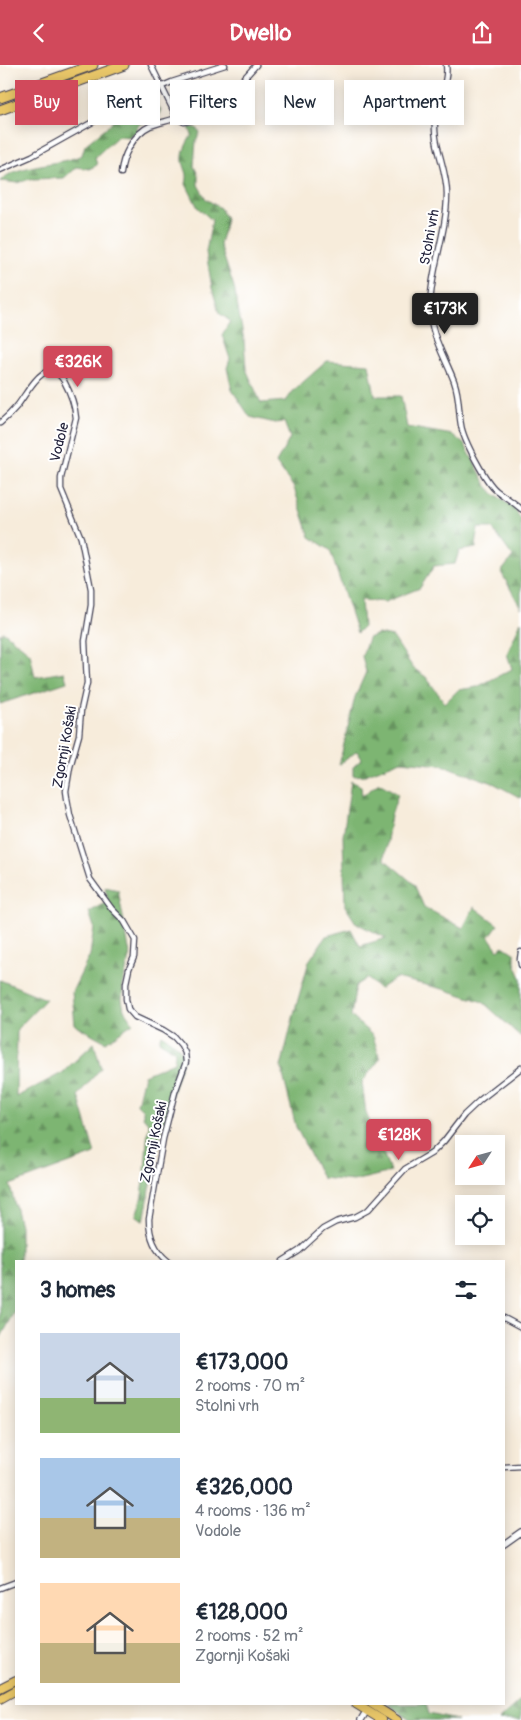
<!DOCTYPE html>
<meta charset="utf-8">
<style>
:root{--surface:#fff;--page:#f6f6f7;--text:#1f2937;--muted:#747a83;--accent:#d1495b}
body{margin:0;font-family:Pangolin,sans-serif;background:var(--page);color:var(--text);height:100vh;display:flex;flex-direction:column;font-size:19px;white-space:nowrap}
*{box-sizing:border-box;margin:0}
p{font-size:16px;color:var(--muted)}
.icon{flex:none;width:28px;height:28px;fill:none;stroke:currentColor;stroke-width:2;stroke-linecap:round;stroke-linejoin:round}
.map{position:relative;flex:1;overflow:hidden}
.panel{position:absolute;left:15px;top:1195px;width:490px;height:445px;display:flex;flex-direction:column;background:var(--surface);border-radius:0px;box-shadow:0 2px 12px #0003}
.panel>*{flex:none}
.guide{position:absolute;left:15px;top:15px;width:491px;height:45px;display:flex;gap:10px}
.needle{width:32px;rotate:234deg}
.tools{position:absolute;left:455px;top:1070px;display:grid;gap:10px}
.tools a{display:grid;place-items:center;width:50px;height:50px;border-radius:0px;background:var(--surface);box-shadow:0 2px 12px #0003;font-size:25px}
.price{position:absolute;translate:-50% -42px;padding:0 11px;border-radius:5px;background:var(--accent);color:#fff;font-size:16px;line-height:32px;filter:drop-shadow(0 1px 2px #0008)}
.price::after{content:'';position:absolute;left:50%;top:30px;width:15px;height:11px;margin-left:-8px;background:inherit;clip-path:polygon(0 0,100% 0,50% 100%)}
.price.current{background:#222;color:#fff}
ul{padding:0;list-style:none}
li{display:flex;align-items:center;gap:15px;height:125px;padding:0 25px}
li span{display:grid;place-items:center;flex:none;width:140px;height:100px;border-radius:0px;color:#555}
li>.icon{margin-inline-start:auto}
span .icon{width:60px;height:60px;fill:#fffc;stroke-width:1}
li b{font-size:21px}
h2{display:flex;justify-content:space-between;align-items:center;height:60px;padding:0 25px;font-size:21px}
.tag{padding:0 18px;border-radius:0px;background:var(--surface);box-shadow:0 2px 12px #0003;font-size:18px;line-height:45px}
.tag.current{background:var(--accent);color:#fff}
header{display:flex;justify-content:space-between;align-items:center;height:65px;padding:0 25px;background:var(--accent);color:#fff;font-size:22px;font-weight:800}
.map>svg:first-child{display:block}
</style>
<header><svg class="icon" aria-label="back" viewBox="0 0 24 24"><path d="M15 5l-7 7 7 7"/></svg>Dwello<svg class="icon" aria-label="share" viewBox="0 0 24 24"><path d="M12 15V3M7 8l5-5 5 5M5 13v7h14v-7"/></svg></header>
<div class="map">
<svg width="521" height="1655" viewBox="0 0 521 1655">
<defs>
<pattern id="forest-firs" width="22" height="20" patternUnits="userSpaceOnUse" patternTransform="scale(1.25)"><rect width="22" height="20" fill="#7db572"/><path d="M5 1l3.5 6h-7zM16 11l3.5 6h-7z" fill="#66935f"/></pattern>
</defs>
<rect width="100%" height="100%" fill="#fff"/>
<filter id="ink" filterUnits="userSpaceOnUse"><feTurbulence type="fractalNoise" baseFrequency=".02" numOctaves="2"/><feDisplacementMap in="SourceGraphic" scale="10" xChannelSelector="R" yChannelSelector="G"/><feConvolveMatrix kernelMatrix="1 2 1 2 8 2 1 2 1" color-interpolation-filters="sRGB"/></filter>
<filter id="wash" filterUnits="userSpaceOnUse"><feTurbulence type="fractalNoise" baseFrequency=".0096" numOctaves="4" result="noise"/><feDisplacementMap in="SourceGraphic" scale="20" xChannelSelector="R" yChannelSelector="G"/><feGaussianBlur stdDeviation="1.12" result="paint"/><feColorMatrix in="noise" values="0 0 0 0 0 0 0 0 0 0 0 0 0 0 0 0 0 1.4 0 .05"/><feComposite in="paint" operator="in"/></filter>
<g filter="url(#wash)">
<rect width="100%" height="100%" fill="#f7ecdb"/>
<g fill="url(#forest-firs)" stroke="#506c56">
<path d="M151,36l10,8 -3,9c-7,4 -14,3 -21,8l-1,6 -7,5 -11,-1 -23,21 2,8 -8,4 -13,-2 -12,11 -34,1 -12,4 -18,-2c18,-18 58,-15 82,-26l3,-10 42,-35z"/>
<path d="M189,62l8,1 3,5 -4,8 -2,25 4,9v10l8,14 14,9 6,11 -6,26 14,42 10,53 2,29 15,34 25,-2 8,-11 33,-29 42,3 6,32h26l6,31 46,8 12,10 22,41 8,9 20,14 6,11v88l-20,-36 12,-15 -21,-29h-14l-2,20 -17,3 -4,13 -21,2 -14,22 -35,14 -24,-2 2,27 -6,6 -27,-83 -20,-13 -16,-49 -18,-25 14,-25 -6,-16 -9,1 -25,-6 -18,-27 -5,-22 3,-9 -8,-24 8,-14 -11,-8 -7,-25 -6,-36 6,-32 -14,-12 -12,-24c3,-12 -1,-12 -3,-23 -1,-9 4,-19 9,-26z"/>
<path d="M521,556v177l-28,-15 -51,-18 -41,-4 -36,14 -12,1v-9l9,-8 -5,-8 -18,14 16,-68 11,-25 -4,-16 6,-18 10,-4 15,3 20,31 13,9 19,26 13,-13 19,-3 35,-18 -5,-15z"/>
<path d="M4,567l26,21 5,24 29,-5 3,10 -67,22v-70z"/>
<path d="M351,716l10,5 1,10 17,-13 19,11 -7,22 -7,43 30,25 10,23 39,21 11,-21 24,18 -9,12 9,13 5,-4 12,8v9l6,15v59l-38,-35 -40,-13 -47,-11 -17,11 -12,-11 -11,7 -5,31 22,20 7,23 -18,23 4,31 25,59 -38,9 -31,-3 -26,-51 -15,-60 14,-57 14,-49 17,-25 25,-7 9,17 26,-8 -30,-15 -11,-17 -2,-70z"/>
<path d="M105,822l13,3 12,65 -7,28 -1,16 2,11 9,13 -27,19 -31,-17 -3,-33 18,-37 4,-28 -5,-15 19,-10z"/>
<path d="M0,915l46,19 -29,30 -1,68 46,-24 32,-30 7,25 -23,27 17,59 -85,31 10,41v35h-4v49l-16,29z"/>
<path d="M161,969c14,9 29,18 18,37l-17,56 -18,94 -8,-6c12,-29 8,-61 13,-91l-6,-7v-7l-6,-6 7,-29 30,-13 1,-11 -16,-10z"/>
<path d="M521,1635v20h-22z"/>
<path d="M388,1639h38l3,10 28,6h-47z"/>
</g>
</g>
<g filter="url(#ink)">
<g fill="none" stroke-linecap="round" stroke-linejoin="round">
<defs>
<g id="minor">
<path d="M151,0l26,53 7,4c21,-1 59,-42 72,-57"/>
<path d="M446,0c3,18 -10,36 -11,55 -2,25 12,49 12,74 0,38 -16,74 -17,112 -1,27 15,51 24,75 6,17 4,28 7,44 2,14 25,58 36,66 8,6 17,11 24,18"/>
<path d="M0,105l32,-14 109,-61 31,-13 53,-17"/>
<path d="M121,108c1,-16 13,-40 29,-47 8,-3 18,-5 27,-8"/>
<path d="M0,358c6,-5 12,-11 17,-17 10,-12 29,-54 47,-25 6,11 11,24 12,37l-15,60v11l20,49 10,51v16l-6,36 2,42 -6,27 -2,25 -9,32 -4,24 1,7 3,17 20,64 22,30 12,12 11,19 -1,17 -5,12 -3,14v16l2,10 7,8 28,13 11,7 7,8 4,8 1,9 -11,30 -12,47 -14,80c0,17 5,31 19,42"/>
<path d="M521,887l-1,7 1,6"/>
<path d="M283,1196l16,-10 24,-22 13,-7 19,-5 13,-7 37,-41 27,-16 12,-12 20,-26 16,-15 41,-32"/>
<path d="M504,1253l17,9"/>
<path d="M504,1402l17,-1"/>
<path d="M0,1523l16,-6"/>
</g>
<g id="tertiary">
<path d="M504,1479l17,-12"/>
<path d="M361,1655l3,-5"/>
</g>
<g id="trunk">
<path d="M0,1623l16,-8"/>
<path d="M0,1634l16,-9"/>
<path d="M356,1639l26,16"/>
<path d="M372,1639l25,16"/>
</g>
<g id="motorway">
<path d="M0,33l93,-33"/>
<path d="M0,45l124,-45"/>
</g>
</defs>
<use href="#minor" stroke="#424053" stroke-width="7"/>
<use href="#tertiary" stroke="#424053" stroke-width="8"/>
<use href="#trunk" stroke="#424053" stroke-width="10"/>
<use href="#motorway" stroke="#424053" stroke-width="11"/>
<use href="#minor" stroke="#fff" stroke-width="4.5"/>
<use href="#tertiary" stroke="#fff" stroke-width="5.5"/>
<use href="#trunk" stroke="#e9c769" stroke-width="8"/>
<use href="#motorway" stroke="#e9c769" stroke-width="9"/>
</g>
</g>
<g text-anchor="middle" stroke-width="4" stroke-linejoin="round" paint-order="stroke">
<g font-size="14" fill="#22223b" stroke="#fff">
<text transform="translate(429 172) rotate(-80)" y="5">Stolni vrh</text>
<text transform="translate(59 377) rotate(-76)" y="5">Vodole</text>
<text transform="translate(64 682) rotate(-80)" y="5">Zgornji Košaki</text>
<text transform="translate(153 1077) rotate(-78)" y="5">Zgornji Košaki</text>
</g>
</g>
</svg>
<div class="tools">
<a><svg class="needle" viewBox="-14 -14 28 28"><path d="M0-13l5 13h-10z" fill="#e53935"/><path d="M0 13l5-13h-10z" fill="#747a83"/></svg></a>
<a><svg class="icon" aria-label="locate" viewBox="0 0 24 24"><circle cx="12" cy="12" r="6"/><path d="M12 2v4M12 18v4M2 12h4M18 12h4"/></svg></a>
</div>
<b class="price current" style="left:445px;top:270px">€173K</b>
<b class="price" style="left:78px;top:323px">€326K</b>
<b class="price" style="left:399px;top:1096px">€128K</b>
<div class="guide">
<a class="tag current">Buy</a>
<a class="tag">Rent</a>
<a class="tag">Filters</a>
<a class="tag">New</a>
<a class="tag">Apartment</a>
</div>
<section class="panel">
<h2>3 homes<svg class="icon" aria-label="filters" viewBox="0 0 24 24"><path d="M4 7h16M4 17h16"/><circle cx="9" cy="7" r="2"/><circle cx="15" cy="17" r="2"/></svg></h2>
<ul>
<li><span style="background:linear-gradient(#c9d6e8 65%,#8fb573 0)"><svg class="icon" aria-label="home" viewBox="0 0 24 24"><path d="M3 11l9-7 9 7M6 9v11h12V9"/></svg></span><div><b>€173,000</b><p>2 rooms · 70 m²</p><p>Stolni vrh</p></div></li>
<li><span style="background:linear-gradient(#a9c7e8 60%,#c2b280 0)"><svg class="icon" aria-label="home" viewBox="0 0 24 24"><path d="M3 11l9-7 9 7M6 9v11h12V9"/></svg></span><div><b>€326,000</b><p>4 rooms · 136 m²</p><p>Vodole</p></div></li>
<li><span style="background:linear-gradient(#ffd9b3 60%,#c2b280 0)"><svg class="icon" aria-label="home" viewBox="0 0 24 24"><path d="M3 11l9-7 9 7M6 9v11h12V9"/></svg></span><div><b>€128,000</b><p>2 rooms · 52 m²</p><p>Zgornji Košaki</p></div></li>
</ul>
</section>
</div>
